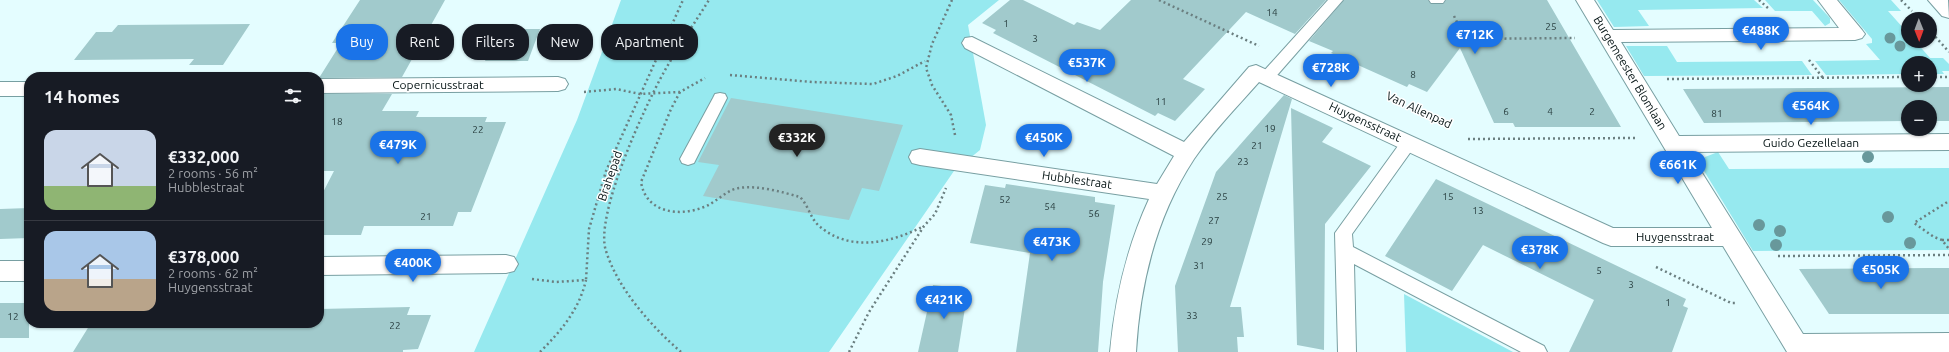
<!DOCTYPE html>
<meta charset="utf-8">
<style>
:root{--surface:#171b24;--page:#20242c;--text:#f1f3f6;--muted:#9ea1a6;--line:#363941;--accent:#1a73e8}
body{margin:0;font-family:Ubuntu,sans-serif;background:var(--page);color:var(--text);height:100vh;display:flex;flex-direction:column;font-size:15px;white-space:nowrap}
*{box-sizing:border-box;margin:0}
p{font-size:13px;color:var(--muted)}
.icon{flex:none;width:22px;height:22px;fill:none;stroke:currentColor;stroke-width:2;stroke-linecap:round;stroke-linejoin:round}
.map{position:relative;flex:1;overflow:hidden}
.panel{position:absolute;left:24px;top:72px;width:300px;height:256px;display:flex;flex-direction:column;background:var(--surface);border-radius:16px;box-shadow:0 1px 3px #0004}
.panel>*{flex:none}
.guide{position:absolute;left:336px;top:24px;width:380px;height:36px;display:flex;gap:8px}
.needle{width:26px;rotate:179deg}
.fabs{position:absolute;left:1901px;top:12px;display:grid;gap:8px}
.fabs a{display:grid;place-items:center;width:36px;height:36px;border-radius:50%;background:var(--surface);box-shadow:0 1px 3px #0004;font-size:20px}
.price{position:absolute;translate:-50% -34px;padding:0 9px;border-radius:14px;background:var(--accent);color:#fff;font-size:13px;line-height:26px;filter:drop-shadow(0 1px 2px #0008)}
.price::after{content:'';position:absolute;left:50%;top:24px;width:12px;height:9px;margin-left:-6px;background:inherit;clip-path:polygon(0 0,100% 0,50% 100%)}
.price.current{background:#222;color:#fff}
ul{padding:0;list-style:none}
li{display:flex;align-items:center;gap:12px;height:100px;padding:0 20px}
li+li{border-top:1px solid var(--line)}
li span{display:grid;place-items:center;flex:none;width:112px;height:80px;border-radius:12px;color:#555}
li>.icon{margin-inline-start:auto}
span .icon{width:48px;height:48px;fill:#fffc;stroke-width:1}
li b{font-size:17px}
h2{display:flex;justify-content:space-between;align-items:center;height:48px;padding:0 20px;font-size:17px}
.tag{padding:0 14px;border-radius:16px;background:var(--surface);box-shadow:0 1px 3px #0004;font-size:14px;line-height:36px}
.tag.current{background:var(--accent);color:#fff}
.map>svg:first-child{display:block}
</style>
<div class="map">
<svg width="1949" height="352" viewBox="0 0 1949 352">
<rect width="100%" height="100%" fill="#e4fdff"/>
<g fill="#96e9ef">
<path d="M621,0h378l-31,25 18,100 -6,25 -26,21 -125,181h-355l103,-232z"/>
<path d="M1597,0h157l9,8 -125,2 11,16 -35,1z"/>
<path d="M1765,0h48l17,18v5l-5,3 -13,-15h-37z"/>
<path d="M1839,0h52l10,11h-13l17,19h3v11h20l-12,1 14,16h13l6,6v7h-7l2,3h-14v-11h-22v11l-82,1 -11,-14 65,-1 -14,-16 6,-1v-4z"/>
<path d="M1626,46h41l10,16 125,-1 10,14 -168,1z"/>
<path d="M1718,152l11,17 220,-1v82l-196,1 -52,-85 4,-9z"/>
<path d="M1404,294l109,58h-107z"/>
</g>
<g fill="#a1cacc">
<path d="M360,0h85l-43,77 -83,1 22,-35h-9z"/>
<path d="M1010,0h13l51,25 3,-3 23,8 31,-30h195l-31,34 -49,-22 -63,67 22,10 -30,32 -17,-8 -3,3 -162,-83 3,-3 -14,-7z"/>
<path d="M1344,0h84l3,4h12l3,-4h101l74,127h-106l-2,-4h-19l-34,-75 -33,44 -18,-8 -2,3 -76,-34 2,-2 -24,-10z"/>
<path d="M250,24l-27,41h-34l5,-6 -120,1 22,-28h16l6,-7z"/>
<path d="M499,29h41l-12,32h-43z"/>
<path d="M1949,87v34h-19v-14h-22v14l-204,2 -21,-34z"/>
<path d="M319,94h73l-10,17h37l-3,6h71l-2,5h21l-35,90h-13l-5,14h-89l-3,9h-42v-35l15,-29h-15z"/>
<path d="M1284,95l8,4 -62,208h11l3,30h-7l1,15h-60l-3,-66 41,-114z"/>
<path d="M731,98l172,27 -24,66 -17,-3 -13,32 -146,-24 16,-31 -21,-3z"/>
<path d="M1291,108l42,20 -11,14 49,24 -46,58 -1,126 -27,-5z"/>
<path d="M1436,179l250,120 -3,7 5,2 -16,44h-103l25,-52 -111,-55 -31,46 -67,-35z"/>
<path d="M1006,184l89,13v5l20,3 -12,77 -5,70h-82l14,-99 -60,-10 15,-58 20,3z"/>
<path d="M29,208v30l-29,1v-30z"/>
<path d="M1930,268h19v46h-120l-30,-45z"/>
<path d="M933,285l35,4 -10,63h-40z"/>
<rect x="0" y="303" width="29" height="35"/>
<path d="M410,307l-3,8h24l-13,34 -15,1v2h-330l18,-29h228v-14z"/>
</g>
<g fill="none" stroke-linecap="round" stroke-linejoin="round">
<defs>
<g id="service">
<path d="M1328,0h15l-71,81 -5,1 -5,-1 -2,-4 2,-4z"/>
<path d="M1429,0h16l-2,3h-12z"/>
<path d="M720,93l5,1 2,4 -31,61 -2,4 -6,2 -6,-2 -2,-4 33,-61 2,-4z"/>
<path d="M1409,137l6,2 2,4 -65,91 1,13 191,99 3,6h-26l-167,-88 2,88h-18l-3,-119 68,-94z"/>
</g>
<g id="minor">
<path d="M1576,0h18l19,30 226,-2 -21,-28h19l25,30 3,4 -3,4 -7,2 -234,2 58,94 270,-2v16l-260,2 114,182 146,-1v19h-162l-64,-106h-112l-8,-3 -344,-161c-22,25 -46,49 -65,77 -38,58 -54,124 -58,193h-26c5,-54 16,-103 39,-153l-229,-34 -8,-2 -3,-6 3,-6 8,-2 237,35 17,-28 -209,-108 -3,-5 3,-5 7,-1 212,105 65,-75 7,-2 357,163h99z"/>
<path d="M558,77l7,2 3,5 -3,5 -7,2 -239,2v-14z"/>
<rect x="0" y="82" width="29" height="14"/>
<path d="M506,255l8,2 4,7 -4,7 -8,2 -187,2v-18z"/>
<rect x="0" y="261" width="29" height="20"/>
</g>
<path id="tertiary" d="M1928,0h20l1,18 -7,-2z"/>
</defs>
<use href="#service" stroke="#789fa2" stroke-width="2"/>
<use href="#minor" stroke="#789fa2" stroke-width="2"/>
<use href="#tertiary" stroke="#789fa2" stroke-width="2"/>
<g stroke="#6b7f80" stroke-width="2.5" stroke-dasharray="2 3" stroke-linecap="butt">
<path d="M952,0l-20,44 -6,24 6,17 19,30 4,20"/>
<path d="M1159,0l100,46"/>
<path d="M1759,0l10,9"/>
<path d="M1901,0l11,11"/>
<path d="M1454,16l11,23 110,-1"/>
<path d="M1932,33l17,19"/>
<path d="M1809,60l14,18"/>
<path d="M730,75l82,7 61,2 24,-8 28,-15"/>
<path d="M1930,77h19"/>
<path d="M1667,79l241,-2"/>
<path d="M584,92l32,-3 24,5 40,-2 25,-14"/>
<path d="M680,92l-9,17 -30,73c5,31 38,35 63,25 13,-5 22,-17 35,-19 19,-3 43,4 61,9 8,8 10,20 18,28 31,28 73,18 106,1"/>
<path d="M1468,139l167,-1"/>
<path d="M1942,240l-8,-3 -20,-14 35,-22"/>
<path d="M1949,240h-7l7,9"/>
<path d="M1778,256l171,-1"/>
<path d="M1656,267l75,36h4"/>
<path d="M532,279l24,3 30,-2 3,-51 17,-58 77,-171"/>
<path d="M540,352c21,-21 39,-42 46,-72"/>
<path d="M681,352c-30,-26 -63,-63 -75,-101 -12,-35 39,-145 58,-179 14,-25 30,-48 45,-72"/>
<path d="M849,352l20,-40 55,-86 11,-12 11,-26"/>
</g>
<use href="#service" fill="#fff" fill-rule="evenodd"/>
<use href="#minor" fill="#fff" fill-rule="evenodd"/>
<use href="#tertiary" fill="#fff" fill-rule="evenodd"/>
</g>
<g fill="#68989b">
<circle cx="1890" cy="38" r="5.5"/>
<circle cx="1900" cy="46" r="5.5"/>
<circle cx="1868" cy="157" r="6"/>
<circle cx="1888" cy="217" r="6"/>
<circle cx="1759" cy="225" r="6"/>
<circle cx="1780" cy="231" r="6"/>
<circle cx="1910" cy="243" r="6"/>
<circle cx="1776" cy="245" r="6"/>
</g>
<g text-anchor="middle" stroke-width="3" stroke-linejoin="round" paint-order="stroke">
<g font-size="10" fill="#2b4142">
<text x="1272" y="16">14</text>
<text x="1006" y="27">1</text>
<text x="1551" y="30">25</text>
<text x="1035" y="42">3</text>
<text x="1413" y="78">8</text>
<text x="1161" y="105">11</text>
<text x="1506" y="115">6</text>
<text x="1550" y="115">4</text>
<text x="1592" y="115">2</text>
<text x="1717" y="117">81</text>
<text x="337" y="125">18</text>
<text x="1270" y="132">19</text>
<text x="478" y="133">22</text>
<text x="1257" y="149">21</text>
<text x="1243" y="165">23</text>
<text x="1222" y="200">25</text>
<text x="1448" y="200">15</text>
<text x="1005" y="203">52</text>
<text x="1050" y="210">54</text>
<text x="1478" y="214">13</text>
<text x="1094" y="217">56</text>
<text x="426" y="220">21</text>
<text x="1214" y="224">27</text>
<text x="1207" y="245">29</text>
<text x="1199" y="269">31</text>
<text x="1599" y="274">5</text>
<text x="1631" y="288">3</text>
<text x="1668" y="306">1</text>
<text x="1192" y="319">33</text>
<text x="13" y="320">12</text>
<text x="395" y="329">22</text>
</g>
<g font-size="12" fill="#041314" stroke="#fff">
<text transform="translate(1630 73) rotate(59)" y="4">Burgemeester Blomlaan</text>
<text x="438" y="89">Copernicusstraat</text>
<text transform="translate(1419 110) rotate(25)" y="4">Van Allenpad</text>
<text transform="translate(1365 122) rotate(25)" y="4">Huygensstraat</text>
<text x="1811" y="147">Guido Gezellelaan</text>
<text transform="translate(610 176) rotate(-71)" y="4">Brahepad</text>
<text transform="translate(1077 180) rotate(8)" y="4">Hubblestraat</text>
<text x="1675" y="241">Huygensstraat</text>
</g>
</g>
</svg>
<div class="fabs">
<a><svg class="needle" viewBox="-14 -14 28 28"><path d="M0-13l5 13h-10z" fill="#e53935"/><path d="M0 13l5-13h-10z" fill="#9ea1a6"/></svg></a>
<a>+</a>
<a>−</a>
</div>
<b class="price" style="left:1761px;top:51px">€488K</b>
<b class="price" style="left:1475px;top:55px">€712K</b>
<b class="price" style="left:1087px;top:83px">€537K</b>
<b class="price" style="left:1331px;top:88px">€728K</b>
<b class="price" style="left:1811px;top:126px">€564K</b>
<b class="price current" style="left:797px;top:158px">€332K</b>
<b class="price" style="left:1044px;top:158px">€450K</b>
<b class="price" style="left:398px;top:165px">€479K</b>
<b class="price" style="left:1678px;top:185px">€661K</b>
<b class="price" style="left:1052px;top:262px">€473K</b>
<b class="price" style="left:1540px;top:270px">€378K</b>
<b class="price" style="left:413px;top:283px">€400K</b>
<b class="price" style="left:1881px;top:290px">€505K</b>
<b class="price" style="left:944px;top:320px">€421K</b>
<div class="guide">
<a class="tag current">Buy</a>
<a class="tag">Rent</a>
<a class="tag">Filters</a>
<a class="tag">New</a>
<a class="tag">Apartment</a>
</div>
<section class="panel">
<h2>14 homes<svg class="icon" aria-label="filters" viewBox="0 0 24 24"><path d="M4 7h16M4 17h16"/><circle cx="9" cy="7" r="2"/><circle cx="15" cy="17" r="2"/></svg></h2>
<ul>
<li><span style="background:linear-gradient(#c9d6e8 70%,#8fb573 0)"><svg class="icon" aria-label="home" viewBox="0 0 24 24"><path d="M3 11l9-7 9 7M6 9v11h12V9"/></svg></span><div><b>€332,000</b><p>2 rooms · 56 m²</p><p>Hubblestraat</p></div></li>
<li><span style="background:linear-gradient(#a9c7e8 60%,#b9a48a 0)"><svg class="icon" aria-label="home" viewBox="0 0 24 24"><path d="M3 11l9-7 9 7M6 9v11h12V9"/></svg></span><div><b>€378,000</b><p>2 rooms · 62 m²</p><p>Huygensstraat</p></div></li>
</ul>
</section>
</div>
